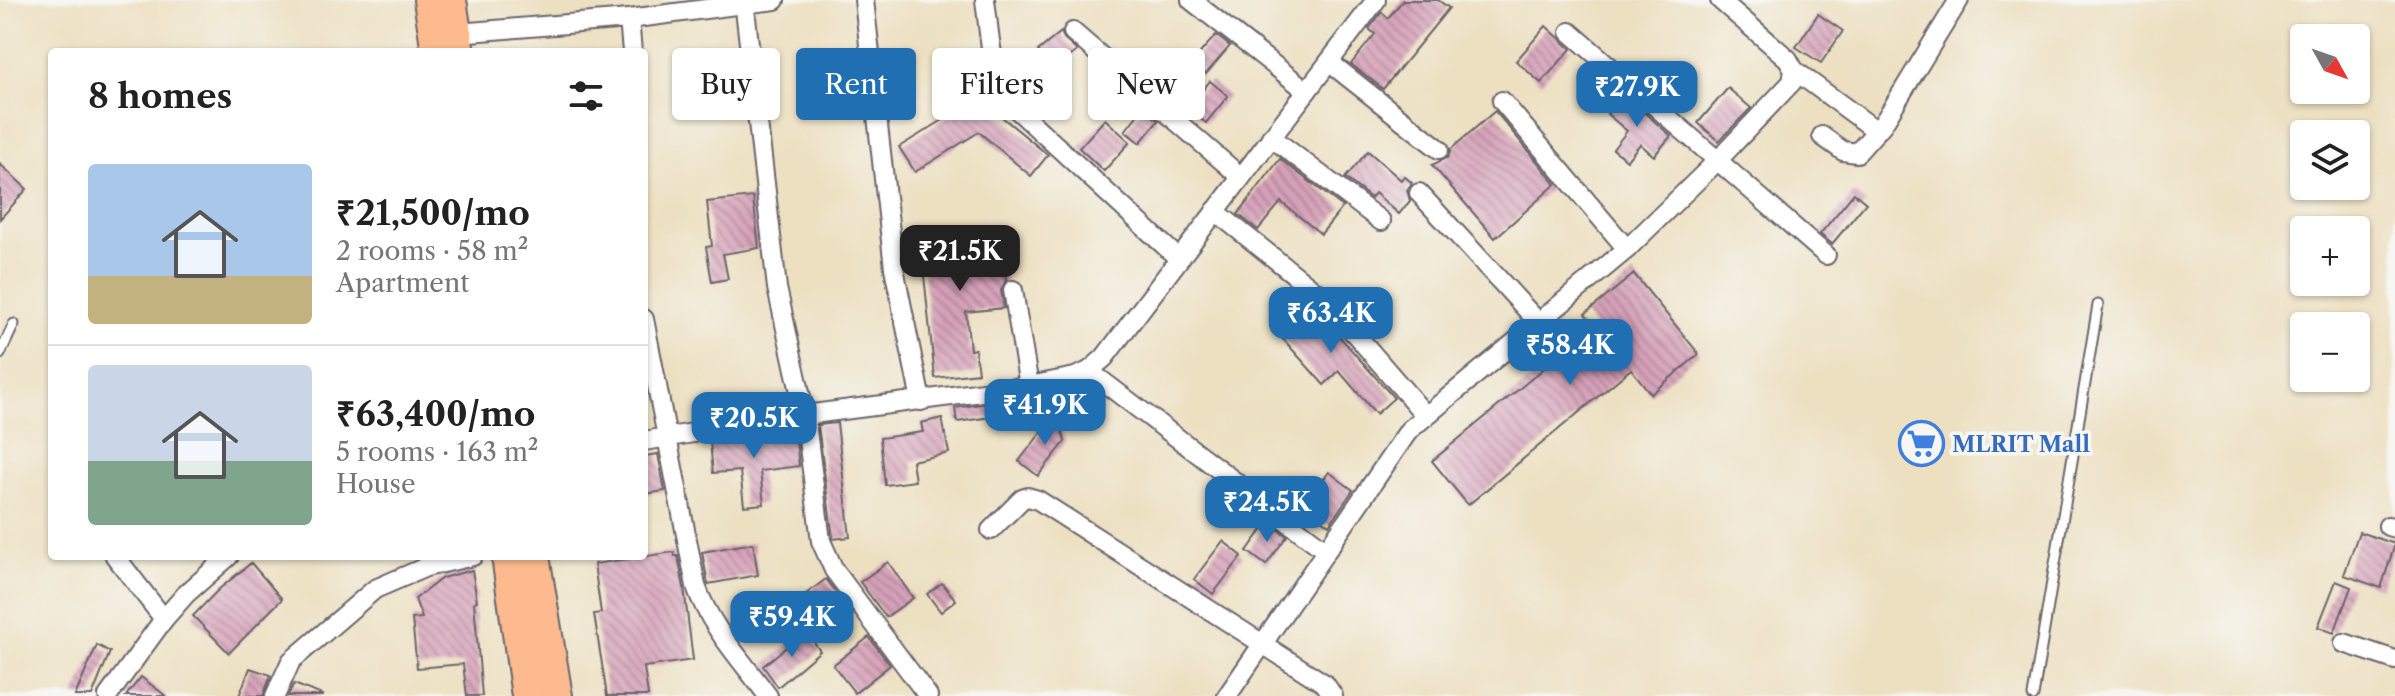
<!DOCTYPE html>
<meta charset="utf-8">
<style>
:root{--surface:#fff;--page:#f6f6f6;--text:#222;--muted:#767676;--line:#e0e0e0;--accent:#1f6fb2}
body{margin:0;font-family:"Libre Caslon Text",serif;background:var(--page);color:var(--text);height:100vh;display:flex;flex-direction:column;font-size:30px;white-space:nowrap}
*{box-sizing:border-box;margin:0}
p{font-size:26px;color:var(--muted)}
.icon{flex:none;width:44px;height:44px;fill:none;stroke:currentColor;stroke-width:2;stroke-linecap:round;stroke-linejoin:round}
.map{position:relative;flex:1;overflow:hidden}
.sheet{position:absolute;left:48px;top:48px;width:600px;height:512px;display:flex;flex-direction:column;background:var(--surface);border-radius:8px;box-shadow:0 2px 6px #0004}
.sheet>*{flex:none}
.hud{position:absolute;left:672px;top:48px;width:760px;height:72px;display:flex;gap:16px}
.needle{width:52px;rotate:130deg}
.controls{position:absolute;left:2290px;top:24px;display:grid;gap:16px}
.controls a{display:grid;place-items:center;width:80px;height:80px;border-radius:8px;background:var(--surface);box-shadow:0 2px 6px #0004;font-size:40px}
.price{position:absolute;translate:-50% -68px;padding:0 18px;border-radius:16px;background:var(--accent);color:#fff;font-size:26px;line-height:52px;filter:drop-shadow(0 2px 4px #0008)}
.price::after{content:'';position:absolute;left:50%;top:48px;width:24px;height:18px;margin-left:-12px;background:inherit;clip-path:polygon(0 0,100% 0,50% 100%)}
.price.active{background:#222;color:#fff}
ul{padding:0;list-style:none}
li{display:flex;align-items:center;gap:24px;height:200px;padding:0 40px}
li+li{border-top:2px solid var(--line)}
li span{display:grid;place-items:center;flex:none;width:224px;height:160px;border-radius:8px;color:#555}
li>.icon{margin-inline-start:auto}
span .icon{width:96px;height:96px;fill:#fffc;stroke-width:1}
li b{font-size:34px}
h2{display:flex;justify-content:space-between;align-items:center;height:96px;padding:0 40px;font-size:34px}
.tag{padding:0 28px;border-radius:8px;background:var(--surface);box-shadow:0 2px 6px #0004;font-size:28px;line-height:72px}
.tag.active{background:var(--accent);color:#fff}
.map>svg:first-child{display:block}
</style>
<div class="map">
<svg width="2395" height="696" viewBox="0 0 2395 696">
<defs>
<pattern id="building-back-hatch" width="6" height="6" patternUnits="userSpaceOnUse" patternTransform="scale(2)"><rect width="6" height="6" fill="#d6a1b8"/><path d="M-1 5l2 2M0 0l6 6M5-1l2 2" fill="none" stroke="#ad8397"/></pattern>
</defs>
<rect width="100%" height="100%" fill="#f6f6f2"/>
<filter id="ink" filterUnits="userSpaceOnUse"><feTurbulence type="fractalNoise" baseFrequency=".0125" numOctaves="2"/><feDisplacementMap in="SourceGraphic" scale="16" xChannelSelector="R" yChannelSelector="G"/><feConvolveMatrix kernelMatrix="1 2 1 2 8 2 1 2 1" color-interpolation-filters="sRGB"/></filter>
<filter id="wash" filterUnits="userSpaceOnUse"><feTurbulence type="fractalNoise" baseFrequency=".006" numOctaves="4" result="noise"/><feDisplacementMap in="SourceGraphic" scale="32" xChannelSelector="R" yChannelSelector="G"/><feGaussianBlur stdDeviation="1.8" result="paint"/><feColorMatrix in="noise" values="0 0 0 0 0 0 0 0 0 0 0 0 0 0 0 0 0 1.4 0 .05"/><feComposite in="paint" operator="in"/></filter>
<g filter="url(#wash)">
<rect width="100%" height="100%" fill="#ede0c1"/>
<g id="blocks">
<g fill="url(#building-back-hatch)">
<path d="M1403,0h35l11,8 -66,81 -32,-25 24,-30 -6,-5 13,-17 6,6z"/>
<path d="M1818,14l25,17 -22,32 -25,-16z"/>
<path d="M1546,26l25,23 -30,34 -25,-22z"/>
<path d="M1061,32l4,8 12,11 -23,19 -16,-19z"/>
<path d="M1216,35l14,11 -24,28 -14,-12z"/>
<path d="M1210,81l18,15 -22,27 -18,-14z"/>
<path d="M1728,88l23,20 -32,33 -21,-18z"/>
<path d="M1624,95l47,41 -17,20 -14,-12 -13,16 -14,-11 14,-18 -20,-17z"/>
<path d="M979,98l69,57 -17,21 -52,-44 -64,40 -16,-25z"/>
<path d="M1143,108l15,13 -18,22 -15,-12z"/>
<path d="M1495,111l61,73 -61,54 -63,-73 16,-8 3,-8z"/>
<path d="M1105,119l25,23 -26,29 -25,-23z"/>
<path d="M1368,151l33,29 3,-4 8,7 -5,7 3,11 -11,13 -24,-21 -4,5 -26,-20z"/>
<path d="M1280,159l63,48 -22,27 -40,-32 -23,28 -20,-16z"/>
<path d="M0,164l27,25 -27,30z"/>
<path d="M1854,193l12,10 -34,41 -12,-10z"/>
<path d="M753,197l6,51 -36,6 5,25 -16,3 -6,-35 6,-1 -5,-44z"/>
<path d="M1010,233l2,25 -8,1 2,21 -5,11 3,17 -38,4 4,38 5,-1 3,24 -43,5 -12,-112 -10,1 -2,-25z"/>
<path d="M1634,274l65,80 -48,40 -20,-25 -163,136 -36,-44 163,-135 -10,-12z"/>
<path d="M1308,301l86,97 -18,16 -37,-43 -15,14 -49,-55z"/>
<path d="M1053,393l4,14 -100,15 -2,-14z"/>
<path d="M1058,411l7,31 -27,34 -19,-15z"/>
<path d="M942,418l7,35 -37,8 3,20 -30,4 -5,-47 43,-6 -2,-9z"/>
<path d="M837,423l13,114 -17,2 -15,-114z"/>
<path d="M795,432l4,34 -39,5 4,33 -20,2 -4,-35 -27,2 -3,-31z"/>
<path d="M658,454l7,37 -21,3v-38z"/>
<path d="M1329,472l24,18 -24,35 -25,-19z"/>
<path d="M1268,522l19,14 -21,29 -19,-14z"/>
<path d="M2359,532l36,12 -14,44 -37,-13z"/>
<path d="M1223,541l19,15 -29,38 -19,-15z"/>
<path d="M753,543l5,32 -50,9 -6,-32z"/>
<path d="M674,552l1,4h3l6,32 9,72 -49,7 4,29h-41l-13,-82 7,-1 -7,-49z"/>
<path d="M888,562l25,36 -27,19 -26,-35z"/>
<path d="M251,563l31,36 -53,54 -36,-37 25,-26z"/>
<path d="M472,570l5,31 -3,1 8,94h-15l-4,-32 -46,4 -5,-49 10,-1 -7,-19 27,-21z"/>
<path d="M826,579l16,22 -36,27 -16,-22z"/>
<path d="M2336,581l15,6 -17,46 -16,-6z"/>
<path d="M942,583l14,17 -15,12 -14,-18z"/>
<path d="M806,631l14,20 -42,36 -15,-21z"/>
<path d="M869,637l21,28 -35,28 -22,-28z"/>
<path d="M97,645l13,7 -18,44h-17z"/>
<path d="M250,668l21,7 -8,21h-24z"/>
<path d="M141,677l25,19h-40z"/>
<path d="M294,684l28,11v1h-34z"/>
</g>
</g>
</g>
<g filter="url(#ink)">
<use href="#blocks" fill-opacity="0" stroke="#69646a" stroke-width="2"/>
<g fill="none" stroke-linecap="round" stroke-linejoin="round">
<defs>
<g id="lane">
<path d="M0,354l14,-30"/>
<path d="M2033,696l65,-391"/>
</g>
<g id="street">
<path d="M744,0l33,288 28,127 16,126 13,29 94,126"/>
<path d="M864,0l30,268 27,133"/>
<path d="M985,0c5,36 5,72 25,103l168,155"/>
<path d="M1191,0l116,91"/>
<path d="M629,19l3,33"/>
<path d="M1073,32l168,145"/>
<path d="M1570,32l256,223"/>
<path d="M457,33l172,-14 146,-19"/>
<path d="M1329,62l110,87"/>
<path d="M1794,70l83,61"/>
<path d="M1502,101l125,148"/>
<path d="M1822,136l21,15 14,2 25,-28 77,-125"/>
<path d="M1271,137l110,84"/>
<path d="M1419,193l121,131"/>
<path d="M1215,211l110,88 101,117"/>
<path d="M1013,290l16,96"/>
<path d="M644,319l52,267c14,41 47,76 72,110"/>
<path d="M1089,371l236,179"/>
<path d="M644,441l161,-26 224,-29 46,-9 14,-6 15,-13 272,-358"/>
<path d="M2388,526l7,2"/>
<path d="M991,530l31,-31 6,-2 10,3 287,184 8,12"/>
<path d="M115,556l49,63"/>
<path d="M2344,643l51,17"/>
<path d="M108,696l56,-77 22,-25 43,-38"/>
<path d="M275,696l16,-35 84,-72 51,-22 47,-11"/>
<path d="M1227,696l182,-266 218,-181 90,-88 75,-79 2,-12 -6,-11 -68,-59"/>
</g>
<g id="primary">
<path d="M429,0l8,52"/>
<path d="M451,0l8,52"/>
<path d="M507,556l20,140"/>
<path d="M534,556l23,140"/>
</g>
</defs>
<use href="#lane" stroke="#69646a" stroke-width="13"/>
<use href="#street" stroke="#69646a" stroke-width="22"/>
<use href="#primary" stroke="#69646a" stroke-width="34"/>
<use href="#lane" stroke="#fff" stroke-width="9"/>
<use href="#street" stroke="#fff" stroke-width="18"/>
<use href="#primary" stroke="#fcba8e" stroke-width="30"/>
</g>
</g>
<defs>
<symbol id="supermarket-ring" viewBox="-11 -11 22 22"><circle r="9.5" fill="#f6f6f2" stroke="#3f7fe0" stroke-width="1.5"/><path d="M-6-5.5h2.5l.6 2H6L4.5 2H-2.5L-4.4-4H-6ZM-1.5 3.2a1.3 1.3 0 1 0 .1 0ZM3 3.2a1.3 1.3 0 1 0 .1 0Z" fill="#3f7fe0"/></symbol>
</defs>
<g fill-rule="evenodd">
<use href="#supermarket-ring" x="1896" y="418" width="51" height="51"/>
</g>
<g text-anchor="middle" stroke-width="7" stroke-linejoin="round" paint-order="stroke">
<g font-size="22" font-weight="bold" fill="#366cbe" stroke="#f6f6f2" text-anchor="start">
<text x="1952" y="452">MLRIT Mall</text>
</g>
</g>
</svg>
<div class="controls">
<a><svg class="needle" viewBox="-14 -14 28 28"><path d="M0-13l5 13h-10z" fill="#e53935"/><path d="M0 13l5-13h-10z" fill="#767676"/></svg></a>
<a><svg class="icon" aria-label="layers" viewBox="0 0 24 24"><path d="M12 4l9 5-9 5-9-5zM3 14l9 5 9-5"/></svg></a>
<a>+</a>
<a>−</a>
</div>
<b class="price" style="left:1637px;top:129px">₹27.9K</b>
<b class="price active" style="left:960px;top:293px">₹21.5K</b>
<b class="price" style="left:1331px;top:355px">₹63.4K</b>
<b class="price" style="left:1570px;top:387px">₹58.4K</b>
<b class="price" style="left:1045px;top:447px">₹41.9K</b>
<b class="price" style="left:754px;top:460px">₹20.5K</b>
<b class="price" style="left:1267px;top:544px">₹24.5K</b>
<b class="price" style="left:792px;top:659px">₹59.4K</b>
<div class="hud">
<a class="tag">Buy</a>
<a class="tag active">Rent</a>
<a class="tag">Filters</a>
<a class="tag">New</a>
</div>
<section class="sheet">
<h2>8 homes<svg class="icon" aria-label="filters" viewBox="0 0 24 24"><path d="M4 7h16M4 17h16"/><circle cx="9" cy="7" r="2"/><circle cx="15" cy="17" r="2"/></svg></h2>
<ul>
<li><span style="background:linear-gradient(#a9c7e8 70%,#c2b280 0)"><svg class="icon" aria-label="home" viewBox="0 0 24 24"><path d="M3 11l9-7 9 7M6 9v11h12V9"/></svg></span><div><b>₹21,500/mo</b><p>2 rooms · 58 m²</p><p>Apartment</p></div></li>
<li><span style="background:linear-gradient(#c9d6e8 60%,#7fa58c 0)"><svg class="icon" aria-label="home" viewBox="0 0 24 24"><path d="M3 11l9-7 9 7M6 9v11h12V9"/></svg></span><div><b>₹63,400/mo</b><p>5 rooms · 163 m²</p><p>House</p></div></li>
</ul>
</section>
</div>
